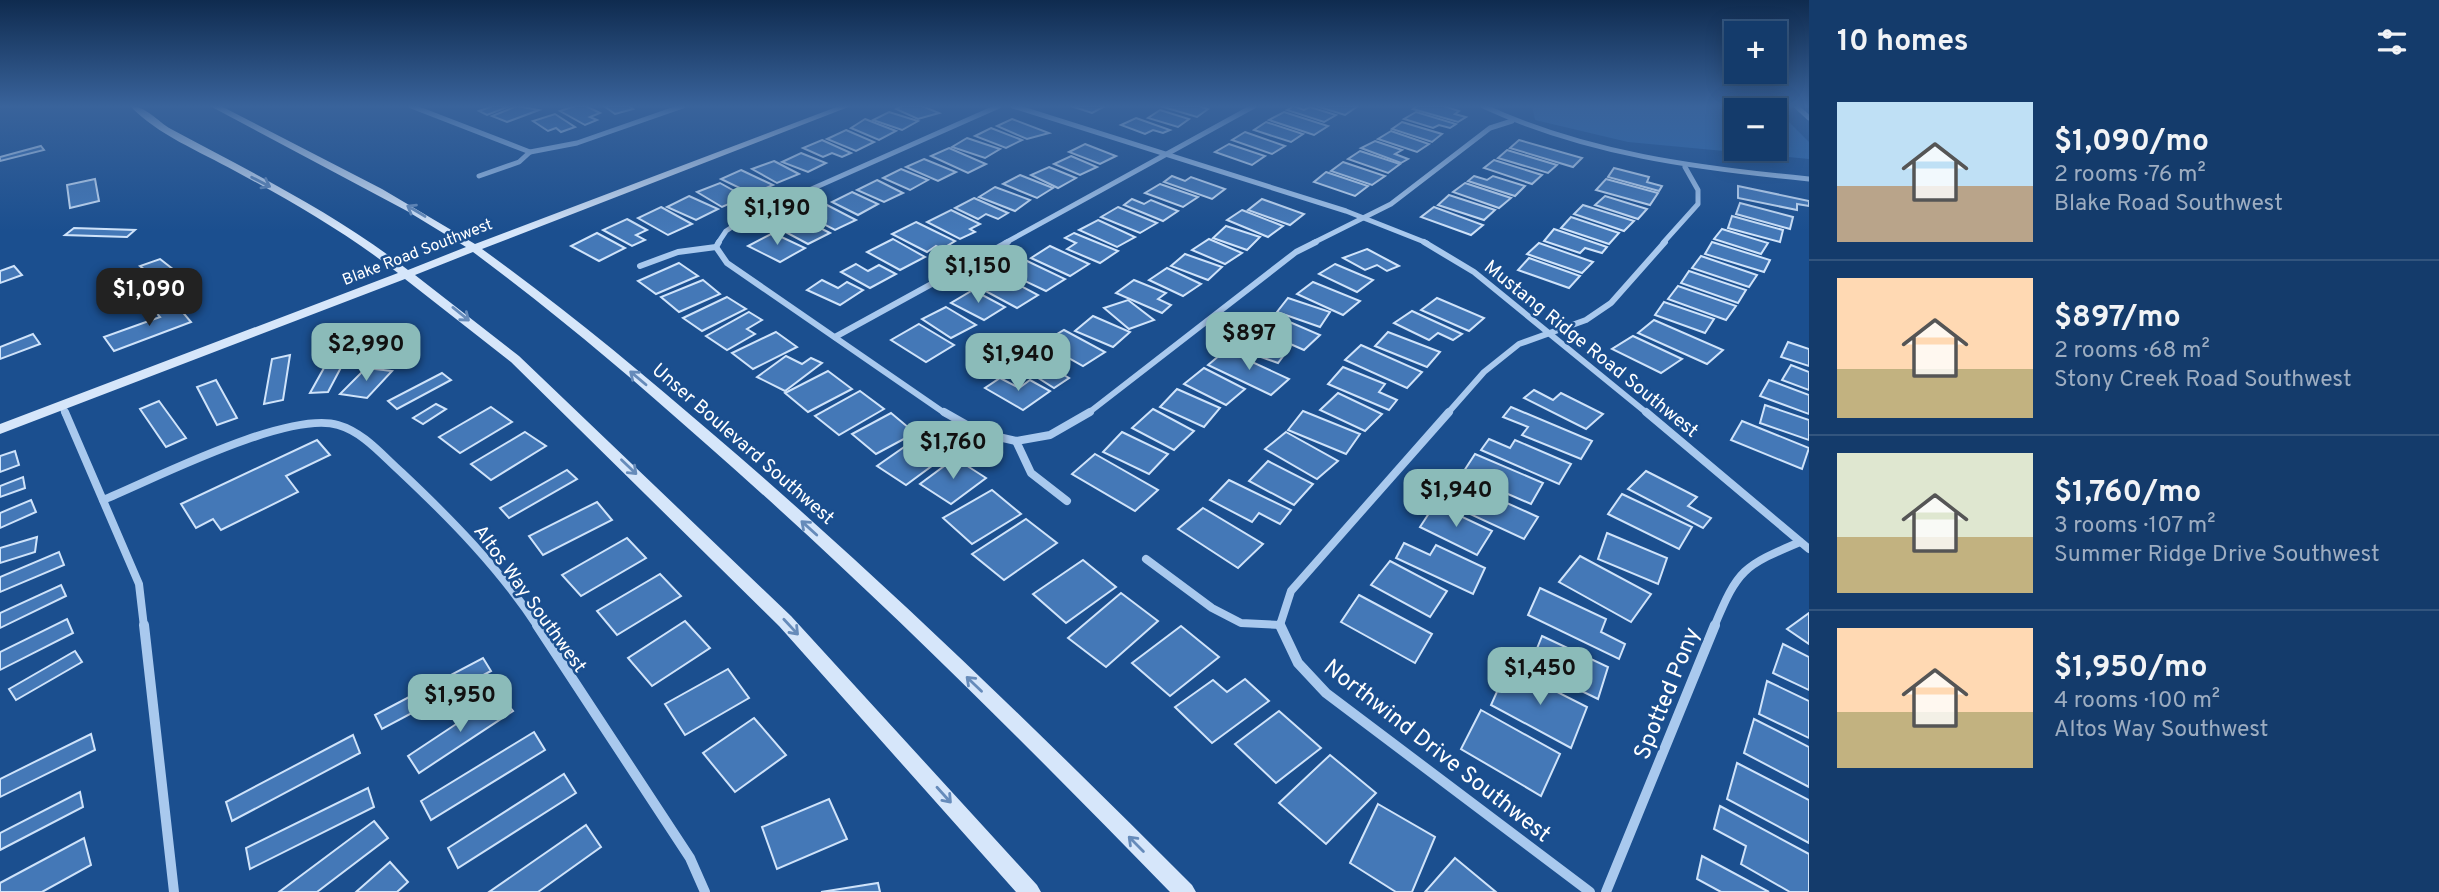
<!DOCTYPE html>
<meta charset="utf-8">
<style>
:root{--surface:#143b6b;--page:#1d4271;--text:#f1f3f6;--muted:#9dadc1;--line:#33557e;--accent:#8bbbb9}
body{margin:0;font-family:Overpass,sans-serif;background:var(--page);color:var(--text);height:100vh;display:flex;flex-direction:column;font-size:26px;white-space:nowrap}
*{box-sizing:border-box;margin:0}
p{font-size:23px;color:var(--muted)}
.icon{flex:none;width:38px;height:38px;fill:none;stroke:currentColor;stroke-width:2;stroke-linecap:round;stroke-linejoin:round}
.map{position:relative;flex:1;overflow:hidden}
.panel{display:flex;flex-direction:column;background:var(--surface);width:630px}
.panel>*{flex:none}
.controls{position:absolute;left:1724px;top:21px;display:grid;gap:14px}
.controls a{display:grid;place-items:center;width:63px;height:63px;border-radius:0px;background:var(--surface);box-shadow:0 4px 18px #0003,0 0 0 2px var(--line);font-size:35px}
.price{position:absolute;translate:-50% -60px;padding:0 16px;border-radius:14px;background:var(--accent);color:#111;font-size:23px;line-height:46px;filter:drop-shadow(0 2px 4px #0008)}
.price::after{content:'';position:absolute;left:50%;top:42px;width:21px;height:16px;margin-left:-10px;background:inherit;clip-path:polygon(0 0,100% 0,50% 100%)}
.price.on{background:#222;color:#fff}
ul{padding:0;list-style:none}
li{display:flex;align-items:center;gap:21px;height:175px;padding:0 28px}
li+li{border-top:2px solid var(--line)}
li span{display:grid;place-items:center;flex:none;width:196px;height:140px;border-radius:0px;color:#555}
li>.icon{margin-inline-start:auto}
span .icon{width:84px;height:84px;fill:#fffc;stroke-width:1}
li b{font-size:30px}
h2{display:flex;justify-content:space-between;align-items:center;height:84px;padding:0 28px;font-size:30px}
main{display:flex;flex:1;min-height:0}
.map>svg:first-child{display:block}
</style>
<main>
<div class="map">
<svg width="1809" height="892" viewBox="0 0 1809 892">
<rect width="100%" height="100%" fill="#1b4f8f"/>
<path fill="#2e69ad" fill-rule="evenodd" d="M1532,106h241l36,36v17l-181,-17 -93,-22zM1736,110h38v39h-38z"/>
<g fill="#4478b7" stroke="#cfe3fa" stroke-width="2">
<path d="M488,106h22l-23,9 -8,-4 11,-4z"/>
<path d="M517,106l22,4 -32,12 -15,-6z"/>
<path d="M575,106h11l14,7 -10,4 7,3 -12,5 -25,-14z"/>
<path d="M604,106h25l4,3 -18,5z"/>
<path d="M902,106h20l17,7 -21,6 -22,-10z"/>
<path d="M1071,106h34l-13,7z"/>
<path d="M1160,106h39l9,3 -11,8z"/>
<path d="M1294,106l10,4 6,-3 26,8 -12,7 -37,-12z"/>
<path d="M1316,106h42l-13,9z"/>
<path d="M1417,106h27l15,5 -4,3 11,3 -8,5 -45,-13z"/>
<path d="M1160,110l29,9 -11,8 -30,-9z"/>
<path d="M889,112l29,9 -16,9 -29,-10z"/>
<path d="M1284,112l44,14 -14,9 -45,-15z"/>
<path d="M1416,112l40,12 -6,4 -11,-3 -6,3 -29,-9z"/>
<path d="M555,114l20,13 -14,5 -5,-4 -8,3 -15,-10z"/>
<path d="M1136,118l34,12 -7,3 -10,-3 -8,4 -24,-9z"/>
<path d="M865,119l31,12 -17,9 -28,-12z"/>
<path d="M1012,119l37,14 -22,6 -30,-13z"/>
<path d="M1266,122l37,12 -12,8 -37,-12z"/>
<path d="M1402,122l40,12 -10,8 -40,-13z"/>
<path d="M991,128l31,12 -16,8 -31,-12z"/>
<path d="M846,130l28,12 -18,9 -29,-12z"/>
<path d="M1391,131l38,13 -12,8 -39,-13z"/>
<path d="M1245,132l40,14 -13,8 -40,-14z"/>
<path d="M967,138l33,11 -15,9 -33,-11z"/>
<path d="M822,140l29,13 -9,4 -10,-4 -9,4 -20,-9z"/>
<path d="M1519,140l63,18 -9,9 -63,-19z"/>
<path d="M1375,141l27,9 -7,4 13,5 -7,4 -40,-15z"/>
<path d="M1085,144l31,12 -16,8 -31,-12z"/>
<path d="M1229,144l36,12 -13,9 -37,-13z"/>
<path d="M41,146l3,4 -44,11v-4z"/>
<path d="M949,148l37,16 -18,9 -37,-17z"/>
<path d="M1507,150l50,15 -9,8 -50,-15z"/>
<path d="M1360,151l40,13 -12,9 -40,-14z"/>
<path d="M801,153l25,10 -18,9 -26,-10z"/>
<path d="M1071,156l26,11 -17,8 -26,-11z"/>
<path d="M924,159l32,13 -18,9 -32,-14z"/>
<path d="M1494,160l48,15 -10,9 -48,-16z"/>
<path d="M774,161l25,13 -22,9 -25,-14z"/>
<path d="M1343,162l42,14 -13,9 -41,-14z"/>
<path d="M1049,167l27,11 -18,10 -27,-13z"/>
<path d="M1614,168l35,9 -2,5 15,4 -3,5 -51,-14z"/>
<path d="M901,169l27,11 -18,10 -27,-12z"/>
<path d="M741,170l32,15 -21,9 -31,-15z"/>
<path d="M1326,172l42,14 -13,10 -41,-14z"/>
<path d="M1020,175l33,13 -16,10 -34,-14z"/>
<path d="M1172,176l13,5 6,-4 34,12 -13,10 -48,-17z"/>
<path d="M1474,176l13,4 6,-4 32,10 -10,10 -47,-15z"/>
<path d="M95,179l4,22 -29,7 -3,-23z"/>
<path d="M1606,179l52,14 -8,12 -54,-15z"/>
<path d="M877,180l26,13 -19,9 -27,-12z"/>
<path d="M720,183l25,14 -23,10 -25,-15z"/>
<path d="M1465,183l46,15 -12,10 -46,-16z"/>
<path d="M1160,184l38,13 -15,10 -38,-14z"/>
<path d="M1738,186l71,15v5l-12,-2v6l-59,-12z"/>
<path d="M995,187l35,13 -15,11 -36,-14z"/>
<path d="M852,192l26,12 -20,11 -26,-13z"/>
<path d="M1449,195l46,15 -11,10 -46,-15z"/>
<path d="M689,196l29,13 -22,11 -29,-13z"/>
<path d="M1605,196l42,13 -9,10 -43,-14z"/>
<path d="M974,198l34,15 -10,6 -12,-5 -8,5 -23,-11z"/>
<path d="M1132,199l12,5 7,-4 27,11 -15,10 -39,-16z"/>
<path d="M1262,199l42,15 -14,11 -42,-15z"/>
<path d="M1740,203l53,14 -3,12 -54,-15z"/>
<path d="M825,204l31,16 -21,10 -31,-16z"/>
<path d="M1583,205l51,16 -10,10 -50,-17z"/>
<path d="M661,207l31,17 -24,11 -30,-17z"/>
<path d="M1118,207l39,16 -17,10 -39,-16z"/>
<path d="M1434,207l49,18 -12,10 -50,-18z"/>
<path d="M951,210l29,14 -10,5 5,3 -15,7 -33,-17z"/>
<path d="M1242,210l41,16 -15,11 -41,-17z"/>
<path d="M1732,216l51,14 -3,12 -52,-14z"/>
<path d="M799,217l31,16 -22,11 -30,-16z"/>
<path d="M1571,217l48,16 -10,11 -48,-16z"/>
<path d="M627,219l20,11 -11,5 9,5 -13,6 -29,-16z"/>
<path d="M1098,220l37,17 -18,10 -38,-17z"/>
<path d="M916,222l39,19 -13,8 -6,-3 -9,6 -35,-18z"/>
<path d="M1226,226l34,11 -13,13 -34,-12z"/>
<path d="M74,228l61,2 -8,7 -62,-2z"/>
<path d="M1554,229l53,18 -5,6 -17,-5 -5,5 -36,-12z"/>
<path d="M1722,229l46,14 -7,11 -47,-15z"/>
<path d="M597,233l28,15 -26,13 -28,-15z"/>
<path d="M773,233l32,15 -25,14 -32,-16z"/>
<path d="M1074,233l44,18 -18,12 -33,-14 9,-6 -11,-5z"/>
<path d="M893,239l32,18 -25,13 -33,-18z"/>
<path d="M1209,239l33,14 -17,11 -33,-14z"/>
<path d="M1712,242l58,18 -6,12 -59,-18z"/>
<path d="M1539,243l54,19 -11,11 -55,-19z"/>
<path d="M1050,246l39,18 -19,12 -39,-18z"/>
<path d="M1367,249l32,17 -12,5 -10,-6 -12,5 -22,-12z"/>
<path d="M1185,254l37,13 -14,13 -37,-14z"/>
<path d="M1701,256l56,19 -8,12 -57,-19z"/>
<path d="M1529,258l51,18 -11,12 -51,-18z"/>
<path d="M160,259l14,11 -19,8 -15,-12z"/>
<path d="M1025,260l40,19 -19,12 -40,-19z"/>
<path d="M679,263l19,13 -42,18 -18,-13z"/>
<path d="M856,264l12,7 11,-6 17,9 -26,14 -29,-16z"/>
<path d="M1335,264l38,16 -16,12 -38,-18z"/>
<path d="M14,266l8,9 -22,8v-12z"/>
<path d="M1167,268l34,16 -18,12 -34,-16z"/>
<path d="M1689,271l57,19 -8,13 -57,-20z"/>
<path d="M1000,275l38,20 -21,13 -39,-21z"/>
<path d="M703,280l17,14 -41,18 -18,-15z"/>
<path d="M822,280l16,8 9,-6 16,8 -23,15 -33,-15z"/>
<path d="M1134,280l32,13 -8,6 13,6 -9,8 -46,-20z"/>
<path d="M1313,282l47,19 -17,14 -46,-21z"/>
<path d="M1678,286l58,20 -10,14 -58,-21z"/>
<path d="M973,290l32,17 -21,13 -33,-17z"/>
<path d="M727,297l19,12 -44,22 -19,-13z"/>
<path d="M1288,298l42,14 -10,15 -43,-15z"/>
<path d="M1437,298l47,20 -15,13 -48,-21z"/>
<path d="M1128,300l26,20 -25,9 -25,-21z"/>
<path d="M1664,302l50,17 -9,14 -50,-18z"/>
<path d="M175,303l16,19 -77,29 -10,-14 56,-20 -6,-7z"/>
<path d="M946,307l30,18 -25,13 -29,-19z"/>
<path d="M1412,311l50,23 -9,6 -15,-7 -9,7 -35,-17z"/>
<path d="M749,312l13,8 -15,9 8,5 -28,16 -21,-14z"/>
<path d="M1271,314l49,21 -16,15 -50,-22z"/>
<path d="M1093,316l37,16 -17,15 -38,-16z"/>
<path d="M1654,320l69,30 -16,14 -69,-31z"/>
<path d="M919,324l35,21 -28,17 -35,-22z"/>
<path d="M1064,330l41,22 -22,14 -41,-23z"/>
<path d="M776,332l21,15 -44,22 -21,-16z"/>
<path d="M1246,332l44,15 -12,16 -45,-16z"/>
<path d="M1388,332l52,20 -13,15 -52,-21z"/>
<path d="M33,334l7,10 -40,15v-12z"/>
<path d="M1633,336l49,23 -21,14 -49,-24z"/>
<path d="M1788,342l21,7v17l-28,-9z"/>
<path d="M1361,345l61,27 -15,16 -62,-28z"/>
<path d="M1033,346l30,18 -9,5 15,9 -15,10 -44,-28z"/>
<path d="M1226,350l63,29 -18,16 -63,-30z"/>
<path d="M290,355l-7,45 -19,4 8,-45z"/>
<path d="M786,356l16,8 9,-6 11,5 -37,28 -28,-14z"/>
<path d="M346,358l-18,34 -18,1 19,-34z"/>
<path d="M1791,365l18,7v18l-27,-10z"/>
<path d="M1343,367l42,17 -6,8 18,8 -8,10 -61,-26z"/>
<path d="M366,368l26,3 -25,27 -27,-4z"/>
<path d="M1204,368l41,21 -19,16 -42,-21z"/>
<path d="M828,371l24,18 -44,23 -23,-19z"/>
<path d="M442,373l9,7 -54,29 -9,-8z"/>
<path d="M1000,378l19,10 11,-8 20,11 -27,19 -38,-22z"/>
<path d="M216,380l21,38 -20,7 -20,-38z"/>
<path d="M1769,380l40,15v19l-49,-18z"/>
<path d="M1177,389l43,19 -16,19 -44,-20z"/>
<path d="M1534,390l19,10 8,-7 42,21 -17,15 -62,-31z"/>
<path d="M860,391l24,18 -45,26 -24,-19z"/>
<path d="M1338,393l44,21 -17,17 -45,-21z"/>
<path d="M159,401l27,37 -20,9 -26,-38z"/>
<path d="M436,404l10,5 -23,15 -10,-6z"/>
<path d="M1765,405l44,15v20l-49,-17z"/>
<path d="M491,407l21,15 -52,31 -21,-16z"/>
<path d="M1511,407l81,34 -11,18 -59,-24 6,-8 -25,-10z"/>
<path d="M1153,409l41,22 -20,19 -42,-22z"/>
<path d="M1303,411l57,23 -14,20 -58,-24z"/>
<path d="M891,413l24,20 -39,21 -24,-20z"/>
<path d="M1742,421l67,27 -7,21 -71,-29z"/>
<path d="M525,432l21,14 -55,34 -20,-16z"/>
<path d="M1122,432l46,22 -19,20 -46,-22z"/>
<path d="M1286,432l52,29 -21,18 -52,-30z"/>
<path d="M920,436l28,18 -42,31 -29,-19z"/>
<path d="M1489,439l21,9 5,-8 56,24 -12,20 -78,-34z"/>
<path d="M317,440l13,15 -44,21 12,16 -77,38 -8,-11 -17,9 -15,-24z"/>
<path d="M15,451l4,14 -19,7v-16z"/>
<path d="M1095,454l63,36 -23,21 -63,-37z"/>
<path d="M1475,454l68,29 -12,21 -69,-30z"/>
<path d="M955,458l31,20 -35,26 -31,-20z"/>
<path d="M1268,461l45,23 -19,21 -45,-24z"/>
<path d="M567,470l10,9 -68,39 -9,-10z"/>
<path d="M1646,471l51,26 -9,9 23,12 -8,10 -75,-39z"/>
<path d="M23,477l2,11 -25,9v-11z"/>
<path d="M1229,480l62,30 -11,14 -21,-11 -7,9 -42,-22z"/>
<path d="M1448,488l24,11 6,-9 60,27 -14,22 -84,-39z"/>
<path d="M992,490l29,24 -49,30 -29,-26z"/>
<path d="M1622,494l70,33 -13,22 -71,-35z"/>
<path d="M31,500l5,12 -36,16v-15z"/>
<path d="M597,502l15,18 -69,35 -14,-19z"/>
<path d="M1435,504l57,27 -15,24 -57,-28z"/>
<path d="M1203,508l60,36 -25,24 -60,-39z"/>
<path d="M1026,519l31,24 -53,37 -32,-26z"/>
<path d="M1607,533l60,25 -9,26 -60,-25z"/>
<path d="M37,537l-2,15 -35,11v-15z"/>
<path d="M627,538l19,20 -65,38 -19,-21z"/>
<path d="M1404,543l26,12 6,-10 49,23 -12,26 -77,-36z"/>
<path d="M59,552l5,13 -64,27v-15z"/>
<path d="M1580,556l71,38 -20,28 -72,-40z"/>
<path d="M1083,560l33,27 -50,36 -33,-29z"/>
<path d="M1390,561l57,30 -17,26 -59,-32z"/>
<path d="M660,574l21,22 -64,39 -20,-24z"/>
<path d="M61,585l5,11 -66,32v-15z"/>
<path d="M1540,588l66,31 -5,13 24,12 -6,15 -91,-44z"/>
<path d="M1121,593l37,28 -52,46 -38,-29z"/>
<path d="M1359,595l73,39 -17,29 -74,-41z"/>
<path d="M1809,613v31l-22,-15z"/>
<path d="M67,619l6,14 -73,37v-18z"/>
<path d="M685,621l25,27 -58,38 -24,-28z"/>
<path d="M1181,626l38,31 -49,39 -38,-33z"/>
<path d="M1542,636l66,31 -10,32 -68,-33z"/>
<path d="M1783,644l26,13v33l-36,-17z"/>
<path d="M75,651l7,11 -66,38 -7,-11z"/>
<path d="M483,658l8,13 -109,58 -7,-14z"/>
<path d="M1508,667l79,40 -16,41 -80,-43z"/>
<path d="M728,669l21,29 -64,37 -20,-31z"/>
<path d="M1245,679l24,22 -57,42 -37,-36 38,-27 14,12z"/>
<path d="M1767,681l42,20v37l-50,-24z"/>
<path d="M500,695l13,16 -94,62 -11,-17z"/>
<path d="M1481,710l79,44 -19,42 -80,-47z"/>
<path d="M1279,711l42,37 -45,35 -41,-39z"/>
<path d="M754,718l32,37 -51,37 -32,-39z"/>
<path d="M1754,719l55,28v40l-65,-34z"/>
<path d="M534,732l11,18 -114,70 -10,-19z"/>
<path d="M91,734l4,16 -95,47v-18z"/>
<path d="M353,735l7,18 -128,68 -6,-19z"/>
<path d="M1330,755l46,38 -50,51 -47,-41z"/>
<path d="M1737,763l72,37v43l-82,-44z"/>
<path d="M564,774l12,19 -118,75 -10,-20z"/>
<path d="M368,788l6,19 -124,62 -4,-21z"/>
<path d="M80,792l3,15 -83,43v-17z"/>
<path d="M829,799l18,40 -70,30 -15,-42z"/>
<path d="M1378,804l57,33 -23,55h-16l-46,-29z"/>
<path d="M1720,806l89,48v38h-19l-49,-28 5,-18 -32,-17z"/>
<path d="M374,821l14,17 -71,54h-38z"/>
<path d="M586,825l15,22 -63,45h-49z"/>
<path d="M84,838l7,27 -49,27h-42v-9z"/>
<path d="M1702,856l67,36h-48l-24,-13z"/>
<path d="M1455,858l41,34h-71z"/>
<path d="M390,862l18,20 -11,10h-41z"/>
<path d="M878,883l2,9h-59z"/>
</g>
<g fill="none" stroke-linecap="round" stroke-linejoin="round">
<g stroke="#a9c9ee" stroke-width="5">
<path d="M411,106l119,46"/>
<path d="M1013,106l333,105 81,32"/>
<path d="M1483,106c104,48 213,62 326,73"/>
<path d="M1796,106l13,12"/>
<path d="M479,176l40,-14 11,-10 47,-9 106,-37"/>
<path d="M718,243l8,-12 18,-12 255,-113"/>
<path d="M1005,243l249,-137"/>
<path d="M1313,243l78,-39 99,-76 22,-7"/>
<path d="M1663,243l35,-39v-14l-13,-23"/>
</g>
<g stroke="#a9c9ee" stroke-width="6">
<path d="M1424,242l50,30 174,142"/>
<path d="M716,247l11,16 219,151"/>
<path d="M640,266l38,-14 38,-5 3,-5"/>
<path d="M835,337l173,-95"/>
<path d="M62,406l3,8"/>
<path d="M1087,414l209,-162 20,-10"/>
<path d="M1447,414l37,-42 35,-28 67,-24 25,-17 54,-61"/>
</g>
<g stroke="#a9c9ee" stroke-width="8">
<path d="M65,412l74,172 5,43"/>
<path d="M944,412l37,21 35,8"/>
<path d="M1646,412l163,137"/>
<path d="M103,500c51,-21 185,-90 235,-75 25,7 44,30 63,47 51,48 99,97 137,155"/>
<path d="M1067,501l-36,-28 -15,-32 34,-6 40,-23"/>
<path d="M1146,559l66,49 29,15 39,2 11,-34 158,-179"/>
<path d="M1714,627c24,-58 29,-61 86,-85"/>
</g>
<g stroke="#a9c9ee" stroke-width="10">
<path d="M144,625l30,267"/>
<path d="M537,625l153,233 15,34"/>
<path d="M1280,625l18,38 28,30 264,199"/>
<path d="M1606,892l109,-267"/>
</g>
<path fill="#d6e6fa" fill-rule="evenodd" d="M130,106c16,0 27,15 41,23 80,43 164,84 237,141l58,-23 -59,-36 -197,-105h11l161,83 93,55 364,-138h12l-369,143c81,58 157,121 232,186 166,142 323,295 478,450l4,7h-26c-150,-154 -302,-306 -464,-448 -75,-67 -152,-132 -233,-192l-58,23 104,81 272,260 246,269 4,7h-25l-237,-266 -268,-264 -106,-83 -405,155v-10l398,-151c-50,-39 -107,-72 -163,-102 -36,-20 -77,-36 -105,-65z"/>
</g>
<defs><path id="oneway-shaft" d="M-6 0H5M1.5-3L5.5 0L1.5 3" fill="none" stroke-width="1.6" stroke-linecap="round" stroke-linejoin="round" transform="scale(1.75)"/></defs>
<g stroke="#668bba">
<use href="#oneway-shaft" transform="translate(261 182) rotate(27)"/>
<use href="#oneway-shaft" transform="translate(416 211) rotate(-149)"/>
<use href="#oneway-shaft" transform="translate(461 314) rotate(39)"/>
<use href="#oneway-shaft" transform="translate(638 378) rotate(-140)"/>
<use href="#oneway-shaft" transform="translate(629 467) rotate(44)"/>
<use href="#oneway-shaft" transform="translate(809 528) rotate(-138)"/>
<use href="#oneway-shaft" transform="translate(791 627) rotate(47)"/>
<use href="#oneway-shaft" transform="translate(974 684) rotate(-136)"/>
<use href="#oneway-shaft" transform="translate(944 795) rotate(48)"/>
<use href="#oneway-shaft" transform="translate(1136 844) rotate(-135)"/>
</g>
<linearGradient id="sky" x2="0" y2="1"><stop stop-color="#0f2b4f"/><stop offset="0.46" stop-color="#39639b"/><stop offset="1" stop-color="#39639b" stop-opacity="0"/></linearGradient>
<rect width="1809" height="231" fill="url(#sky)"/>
<g text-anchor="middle" stroke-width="5" stroke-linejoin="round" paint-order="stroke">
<g font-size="16" fill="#fff" stroke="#1b4f8f">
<text transform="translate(417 251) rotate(-21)" y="6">Blake Road Southwest</text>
</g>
<g font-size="19" fill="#fff" stroke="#1b4f8f">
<text transform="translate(1592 348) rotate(39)" y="7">Mustang Ridge Road Southwest</text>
<text transform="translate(744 443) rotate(41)" y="7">Unser Boulevard Southwest</text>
<text transform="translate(531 598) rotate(54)" y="7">Altos Way Southwest</text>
</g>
<g font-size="23" fill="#fff" stroke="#1b4f8f">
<text transform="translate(1666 693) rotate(-68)" y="8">Spotted Pony</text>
<text transform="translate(1438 750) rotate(38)" y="8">Northwind Drive Southwest</text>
</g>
</g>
</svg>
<div class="controls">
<a>+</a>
<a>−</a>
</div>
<b class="price" style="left:777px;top:247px">$1,190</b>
<b class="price" style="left:978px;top:305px">$1,150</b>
<b class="price on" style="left:149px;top:328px">$1,090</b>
<b class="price" style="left:1249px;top:372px">$897</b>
<b class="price" style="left:366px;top:383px">$2,990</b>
<b class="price" style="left:1018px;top:393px">$1,940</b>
<b class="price" style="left:953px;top:481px">$1,760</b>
<b class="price" style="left:1456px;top:529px">$1,940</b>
<b class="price" style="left:1540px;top:707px">$1,450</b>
<b class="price" style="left:460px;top:734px">$1,950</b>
</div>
<section class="panel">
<h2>10 homes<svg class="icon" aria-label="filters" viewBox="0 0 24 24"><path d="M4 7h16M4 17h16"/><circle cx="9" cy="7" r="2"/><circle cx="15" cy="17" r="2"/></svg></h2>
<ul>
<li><span style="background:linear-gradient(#bfe0f5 60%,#b9a48a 0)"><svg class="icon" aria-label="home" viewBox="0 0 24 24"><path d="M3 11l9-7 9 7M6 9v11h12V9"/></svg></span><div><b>$1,090/mo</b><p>2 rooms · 76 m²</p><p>Blake Road Southwest</p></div></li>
<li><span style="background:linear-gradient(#ffd9b3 65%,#c2b280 0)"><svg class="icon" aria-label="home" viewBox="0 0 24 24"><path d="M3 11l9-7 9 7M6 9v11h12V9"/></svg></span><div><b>$897/mo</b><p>2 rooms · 68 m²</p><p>Stony Creek Road Southwest</p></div></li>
<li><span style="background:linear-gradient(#dfe7d0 60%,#c2b280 0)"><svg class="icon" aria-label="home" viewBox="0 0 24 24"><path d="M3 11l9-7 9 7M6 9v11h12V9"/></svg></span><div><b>$1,760/mo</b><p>3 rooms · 107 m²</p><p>Summer Ridge Drive Southwest</p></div></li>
<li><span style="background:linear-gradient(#ffd9b3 60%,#c2b280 0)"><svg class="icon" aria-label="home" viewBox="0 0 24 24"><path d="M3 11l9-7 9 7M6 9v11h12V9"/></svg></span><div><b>$1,950/mo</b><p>4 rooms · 100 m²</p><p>Altos Way Southwest</p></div></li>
</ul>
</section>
</main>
